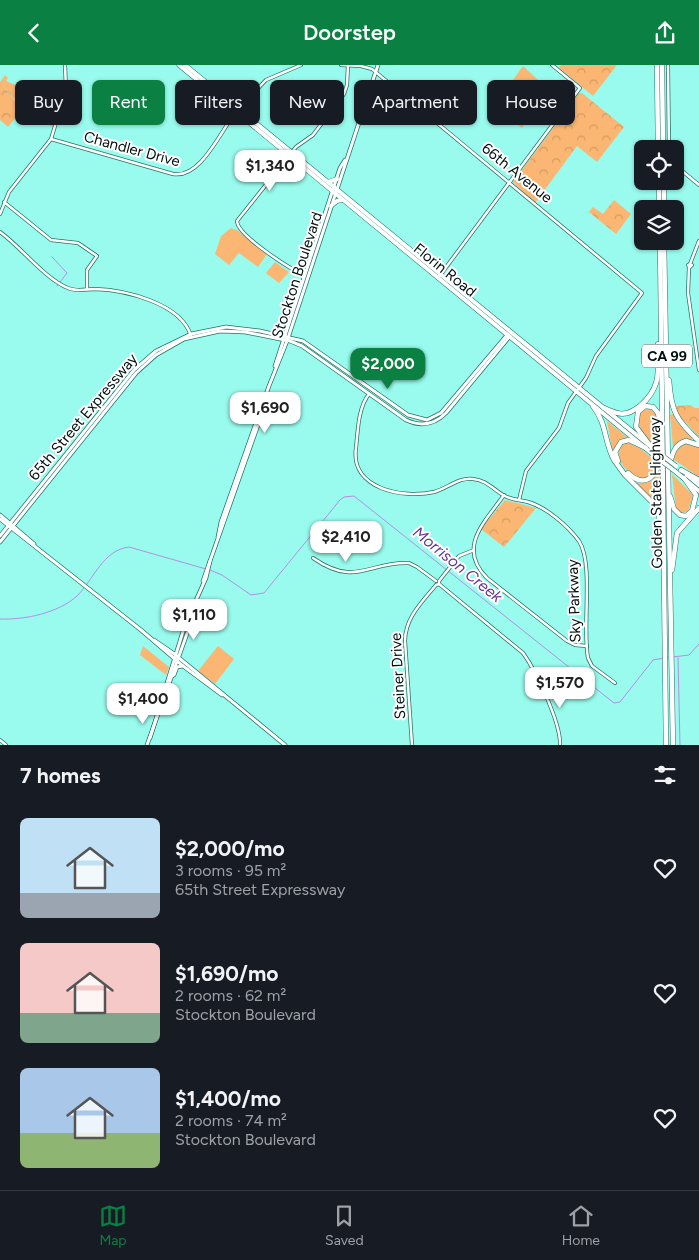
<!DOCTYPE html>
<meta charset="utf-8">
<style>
:root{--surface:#171b24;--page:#20242c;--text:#f1f3f6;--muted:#9ea1a6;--line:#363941;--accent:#0b8043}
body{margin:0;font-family:Figtree,sans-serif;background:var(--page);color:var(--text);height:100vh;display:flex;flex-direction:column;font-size:19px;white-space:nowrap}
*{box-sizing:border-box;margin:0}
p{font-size:16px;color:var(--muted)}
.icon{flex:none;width:28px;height:28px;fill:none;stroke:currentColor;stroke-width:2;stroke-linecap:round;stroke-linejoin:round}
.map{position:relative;height:680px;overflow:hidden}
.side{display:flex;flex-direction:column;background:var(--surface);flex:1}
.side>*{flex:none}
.banner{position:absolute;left:15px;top:15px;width:670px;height:45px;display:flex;gap:10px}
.buttons{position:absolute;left:634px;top:75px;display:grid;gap:10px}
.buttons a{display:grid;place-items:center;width:50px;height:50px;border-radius:8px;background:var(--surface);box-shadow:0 1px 4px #0004;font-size:25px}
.price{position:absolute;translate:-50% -42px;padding:0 11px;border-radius:10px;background:#fff;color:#222;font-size:16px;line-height:32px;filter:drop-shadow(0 1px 2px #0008)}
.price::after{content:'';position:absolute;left:50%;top:30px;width:15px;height:11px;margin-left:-8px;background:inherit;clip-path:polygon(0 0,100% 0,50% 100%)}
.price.on{background:var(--accent);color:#fff}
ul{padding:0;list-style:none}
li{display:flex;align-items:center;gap:15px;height:125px;padding:0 20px}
li span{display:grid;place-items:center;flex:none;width:140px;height:100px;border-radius:8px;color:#555}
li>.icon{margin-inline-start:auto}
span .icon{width:60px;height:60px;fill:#fffc;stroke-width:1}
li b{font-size:21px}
h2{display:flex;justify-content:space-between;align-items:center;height:60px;padding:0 20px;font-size:21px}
.pill{padding:0 18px;border-radius:8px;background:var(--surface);box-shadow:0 1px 4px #0004;font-size:18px;line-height:45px}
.pill.on{background:var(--accent);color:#fff}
header{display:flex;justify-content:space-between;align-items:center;height:65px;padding:0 20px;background:var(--accent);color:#fff;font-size:22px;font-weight:600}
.dock{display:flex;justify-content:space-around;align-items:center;height:70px;border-top:1px solid var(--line);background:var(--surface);font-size:14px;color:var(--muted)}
.dock a{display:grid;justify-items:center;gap:2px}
.dock .on{color:var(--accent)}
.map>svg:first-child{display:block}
</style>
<header><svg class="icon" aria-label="back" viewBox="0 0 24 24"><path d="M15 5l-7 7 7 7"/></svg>Doorstep<svg class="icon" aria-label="share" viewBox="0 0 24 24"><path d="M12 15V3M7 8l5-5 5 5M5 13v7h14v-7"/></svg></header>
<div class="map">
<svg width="699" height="680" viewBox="0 0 699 680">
<defs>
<pattern id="park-crowns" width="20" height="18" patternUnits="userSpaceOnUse" patternTransform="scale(1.25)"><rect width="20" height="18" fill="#fab672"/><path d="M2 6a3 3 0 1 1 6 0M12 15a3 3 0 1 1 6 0" fill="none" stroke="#d49b62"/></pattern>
</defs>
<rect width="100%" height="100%" fill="#98fbed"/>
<g fill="#fab672">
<path d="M523,1l26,24 -27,38 -27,-23z"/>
<path d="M231,163l6,2 30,24 -9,13 -19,-14 -10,12 -14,-11 6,-18z"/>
<path d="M275,197l14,10 -10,11 -13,-10z"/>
<path d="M648,343l8,6 3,33c-13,-10 -26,-18 -18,-35z"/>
<path d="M673,349l4,8 17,17 -14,2 -7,6 -3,-32z"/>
<path d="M607,356l21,17 -9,4 -6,12z"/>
<path d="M627,377l14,7 17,14c-10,40 -59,-10 -31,-21z"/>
<path d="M686,378l13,4v30l-26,-18 4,-10z"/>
<path d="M672,409l21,21 -5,17 -7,1 -5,-4z"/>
<path d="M658,410h1l1,33h-2l-8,-11 -14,-14 15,-2z"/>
<path d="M143,581l26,21 -3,8 -26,-20z"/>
<path d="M218,581l16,13 -19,25 -17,-13z"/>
</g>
<g fill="url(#park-crowns)">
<path d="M561,0h56l-24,31 -34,-28z"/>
<path d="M5,10l3,3 -2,3 29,12 8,13 -3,6 -27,-14 -12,-16 12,17 41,21 -1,7 -33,-15 -12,15 -8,-7v-38z"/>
<path d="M579,28h3l42,34 -27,35 -20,-16 -42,57 -22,-21z"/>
<path d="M614,135l17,14 -15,20 -27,-22 4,-5 10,7z"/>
<path d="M690,340l5,3h4v29l-21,-23 -3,-8z"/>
<path d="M505,435l31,8 -32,39 -23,-18z"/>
</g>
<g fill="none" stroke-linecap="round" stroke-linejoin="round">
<g stroke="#b58fe1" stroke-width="1">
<path d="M52,192l15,16 -10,13"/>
<path d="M210,505l12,5 29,20 13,-2 76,-93 4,-3 10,-1 260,207 6,-1 33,-42 16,-3"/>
<path d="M0,554c25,1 58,-6 77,-23 17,-17 26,-46 52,-49l77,22"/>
<path d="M673,592l16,-2 10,-11"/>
<path d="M678,593l2,87"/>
</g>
<defs>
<g id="tertiary">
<path d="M341,0l20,1 11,3 270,224 -46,63 -10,22 -18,25 -9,25 -33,43 -7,29"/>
<path d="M668,0l1,84"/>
<path d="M239,43l27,-28 35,-15"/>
<path d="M51,74l122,35c28,5 48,-44 63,-62"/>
<path d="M675,100l24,20"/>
<path d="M4,137l47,38 27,3 19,13 -10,14v19"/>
<path d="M0,149l9,-22 42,-53 15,-49 -1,-25"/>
<path d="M0,167c21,15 45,47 68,56 9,4 18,1 27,1 30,1 86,14 96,47"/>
<path d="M690,199l9,-23"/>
<path d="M690,199l2,1 -2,2 -2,-2z"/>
<path d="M689,202l-1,26 11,77"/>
<path d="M304,210c-14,-6 -67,-40 -67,-54l59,-74 17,-12 31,-41 3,-9 1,-20"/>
<path d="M438,213l142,-190 -28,-23"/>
<path d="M369,329c-11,14 -11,36 -13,54 -6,41 47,51 78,44 14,-4 25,-15 39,-13 13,1 20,10 30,16 8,5 17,5 25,7 18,5 40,24 51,39 15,23 3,87 9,117l4,8 23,17"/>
<path d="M504,430c-18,26 -48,52 -17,83l80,63 8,4 12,1"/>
<path d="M313,493c43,30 56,3 96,5l8,4 19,14"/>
<path d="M439,519l84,69c13,18 38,70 37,92"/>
<path d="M0,675l6,5"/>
<path d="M412,680l-7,-104c0,-23 17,-39 31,-56l3,-1v-3l20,-25 15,-6"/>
</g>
<g id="secondary">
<path d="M275,301l65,-198 5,-8"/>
<path d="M0,450l34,29"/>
<path d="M0,454l141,111 42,36 39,29"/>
<path d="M0,471l134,-166 22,-19 35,-17 35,-7 34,4 43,10 105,74 19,5 14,-7 67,-79"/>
<path d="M218,472l3,-15 48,-136 18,-45 91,-276"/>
<path d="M0,477l136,-169 20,-18 28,-16 36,-8 25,1 45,9 12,5 104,74c15,7 28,5 40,-7l64,-77"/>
<path d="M203,516l56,-159 -1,-4"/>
<path d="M154,575l19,13 112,92"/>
<path d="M172,611l2,-1 3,-8 6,-1"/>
<path d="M150,673l35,-113 21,-47 4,-17"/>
<path d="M147,680l46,-128 -2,-2"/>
</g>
<g id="primary">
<path d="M179,0l476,391"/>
<path d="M185,0l470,385"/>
<path d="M328,117l9,-3"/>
<path d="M331,141l6,-5 5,-1"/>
<path d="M676,407l23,19"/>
<path d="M687,410l12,10"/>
</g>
<g id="motorway">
<path d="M657,0l1,84"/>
<path d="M662,0l1,84"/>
<path d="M659,116v28"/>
<path d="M664,116v28"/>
<path d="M660,176l6,504"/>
<path d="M664,176l9,504"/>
<path d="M669,315c2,31 7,40 30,61"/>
<path d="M593,341c14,18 11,35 21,54l11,15 27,27 7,13 2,18"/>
<path d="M604,343c15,7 22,9 36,-2 22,-19 18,-35 18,-62"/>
<path d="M649,379l-13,-17 2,-15 7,-6 8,1 5,6 2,11"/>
<path d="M618,396l-3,-9 6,-10 8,-2 17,8"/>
<path d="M668,405c4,-12 4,-25 18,-29l13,4"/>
<path d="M681,405l18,10"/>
<path d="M628,408c18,17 29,2 33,-16"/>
<path d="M670,431l4,13 6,6 6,1 6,-5 4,-16 -12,-17"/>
<path d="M672,505l5,-37 22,-25"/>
</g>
</defs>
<use href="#tertiary" stroke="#237269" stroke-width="4"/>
<use href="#secondary" stroke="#237269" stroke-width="4.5"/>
<use href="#primary" stroke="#237269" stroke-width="5"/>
<use href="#motorway" stroke="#237269" stroke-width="5.5"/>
<use href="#tertiary" stroke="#fff" stroke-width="2.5"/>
<use href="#secondary" stroke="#fff" stroke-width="3"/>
<use href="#primary" stroke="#fff" stroke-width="4"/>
<use href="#motorway" stroke="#fff" stroke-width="4.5"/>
<defs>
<g id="primary-bridge">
<path d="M655,385l21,16"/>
<path d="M655,391l21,16"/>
</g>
</defs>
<use href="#primary-bridge" stroke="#237269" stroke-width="5" stroke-linecap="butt"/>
<use href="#primary-bridge" stroke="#fff" stroke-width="4"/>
</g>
<g text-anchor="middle" stroke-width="4" stroke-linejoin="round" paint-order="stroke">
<rect fill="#fff" stroke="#4c5856" stroke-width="1" x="642" y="279.5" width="50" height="23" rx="4"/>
<g font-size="14" font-weight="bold" fill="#00100e">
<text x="667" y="296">CA 99</text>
</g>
<g font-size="15" fill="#00100e" stroke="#fff">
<text transform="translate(132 84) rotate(15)" y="5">Chandler Drive</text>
<text transform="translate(517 108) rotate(39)" y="5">66th Avenue</text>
<text transform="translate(445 205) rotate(39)" y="5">Florin Road</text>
<text transform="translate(297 210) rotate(-72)" y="5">Stockton Boulevard</text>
<text transform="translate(83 352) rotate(-50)" y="5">65th Street Expressway</text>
<text transform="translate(656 428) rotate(-91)" y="5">Golden State Highway</text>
<text transform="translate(574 536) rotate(-92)" y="5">Sky Parkway</text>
<text transform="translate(398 611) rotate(-93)" y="5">Steiner Drive</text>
</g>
<g font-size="16" font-style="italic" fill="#683696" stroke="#fff">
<text transform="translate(458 499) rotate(39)" y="6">Morrison Creek</text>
</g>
</g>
</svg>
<div class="buttons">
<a><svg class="icon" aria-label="locate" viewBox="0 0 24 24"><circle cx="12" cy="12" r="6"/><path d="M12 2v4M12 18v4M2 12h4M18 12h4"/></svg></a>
<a><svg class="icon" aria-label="layers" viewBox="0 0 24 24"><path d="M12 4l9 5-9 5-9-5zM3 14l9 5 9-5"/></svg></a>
</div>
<b class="price" style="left:270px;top:127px">$1,340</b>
<b class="price on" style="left:388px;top:325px">$2,000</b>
<b class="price" style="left:265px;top:369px">$1,690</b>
<b class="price" style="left:346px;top:498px">$2,410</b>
<b class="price" style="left:194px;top:576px">$1,110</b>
<b class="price" style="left:560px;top:644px">$1,570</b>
<b class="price" style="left:143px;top:660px">$1,400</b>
<div class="banner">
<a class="pill">Buy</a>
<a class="pill on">Rent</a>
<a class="pill">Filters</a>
<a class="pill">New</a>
<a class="pill">Apartment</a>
<a class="pill">House</a>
</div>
</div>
<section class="side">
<h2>7 homes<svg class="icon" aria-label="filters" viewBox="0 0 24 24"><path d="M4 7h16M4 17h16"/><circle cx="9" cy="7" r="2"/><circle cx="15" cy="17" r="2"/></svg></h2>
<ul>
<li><span style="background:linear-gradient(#bfe0f5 75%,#9aa5b1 0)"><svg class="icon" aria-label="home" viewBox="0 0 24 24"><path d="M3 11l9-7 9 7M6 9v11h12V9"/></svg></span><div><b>$2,000/mo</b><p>3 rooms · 95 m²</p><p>65th Street Expressway</p></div><svg class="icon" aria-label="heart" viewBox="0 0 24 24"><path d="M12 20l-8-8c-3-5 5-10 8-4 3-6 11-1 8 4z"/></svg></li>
<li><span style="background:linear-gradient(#f6c9c9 70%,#7fa58c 0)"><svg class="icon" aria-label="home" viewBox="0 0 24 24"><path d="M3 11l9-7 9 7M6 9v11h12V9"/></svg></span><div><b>$1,690/mo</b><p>2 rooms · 62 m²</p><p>Stockton Boulevard</p></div><svg class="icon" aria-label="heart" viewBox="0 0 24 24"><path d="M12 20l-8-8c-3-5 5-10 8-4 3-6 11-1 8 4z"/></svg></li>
<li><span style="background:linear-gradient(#a9c7e8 65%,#8fb573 0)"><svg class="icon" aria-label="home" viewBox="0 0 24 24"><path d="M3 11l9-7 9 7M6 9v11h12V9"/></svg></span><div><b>$1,400/mo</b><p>2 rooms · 74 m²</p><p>Stockton Boulevard</p></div><svg class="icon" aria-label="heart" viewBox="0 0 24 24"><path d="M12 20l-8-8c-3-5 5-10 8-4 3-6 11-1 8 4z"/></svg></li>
</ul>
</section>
<nav class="dock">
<a class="on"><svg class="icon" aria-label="map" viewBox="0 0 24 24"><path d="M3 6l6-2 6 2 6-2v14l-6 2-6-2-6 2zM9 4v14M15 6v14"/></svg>Map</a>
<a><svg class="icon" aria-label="saved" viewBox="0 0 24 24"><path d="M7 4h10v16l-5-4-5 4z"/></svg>Saved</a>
<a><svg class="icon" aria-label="home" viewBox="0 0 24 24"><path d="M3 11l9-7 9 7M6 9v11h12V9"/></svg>Home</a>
</nav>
